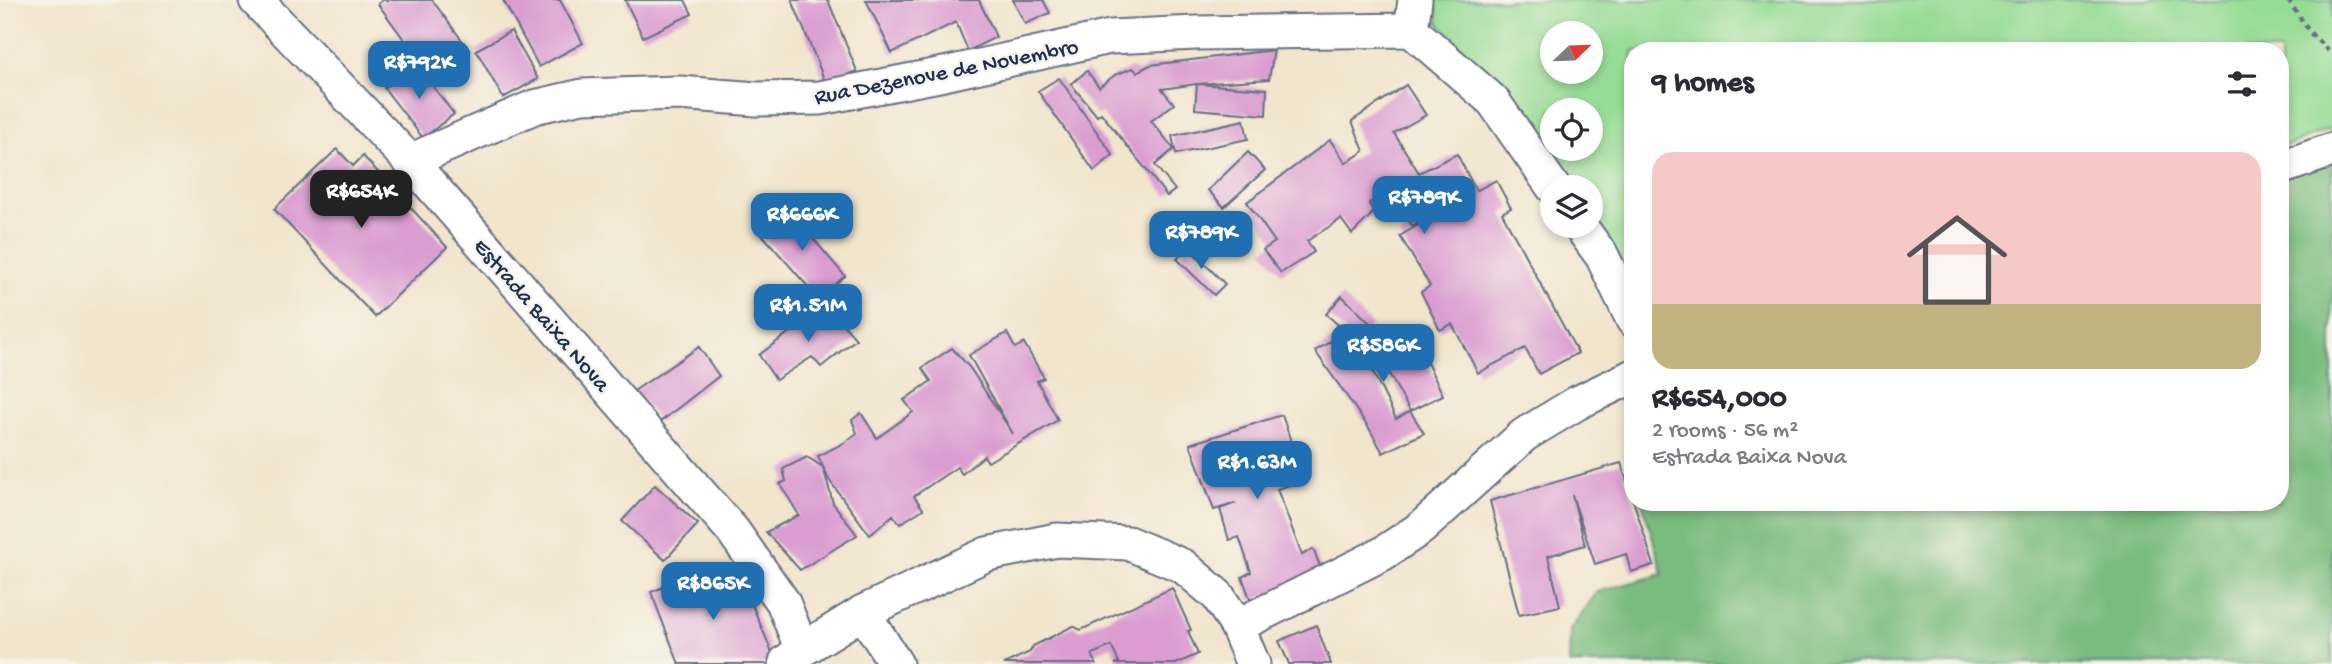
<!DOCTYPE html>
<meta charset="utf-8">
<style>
:root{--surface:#fff;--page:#f7f7f7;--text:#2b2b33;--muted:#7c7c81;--line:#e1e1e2;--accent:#1f6fb2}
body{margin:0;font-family:"Gochi Hand",sans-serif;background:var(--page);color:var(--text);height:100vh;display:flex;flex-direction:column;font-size:26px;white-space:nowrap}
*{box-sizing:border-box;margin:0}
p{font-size:23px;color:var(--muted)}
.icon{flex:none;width:38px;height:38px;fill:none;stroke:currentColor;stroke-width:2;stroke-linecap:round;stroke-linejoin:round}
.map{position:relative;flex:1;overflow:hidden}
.details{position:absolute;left:1624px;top:42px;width:665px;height:469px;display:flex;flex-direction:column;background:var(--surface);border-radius:28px;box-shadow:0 4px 10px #0003}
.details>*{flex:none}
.needle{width:46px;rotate:67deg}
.fabs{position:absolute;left:1540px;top:21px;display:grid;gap:14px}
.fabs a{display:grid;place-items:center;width:63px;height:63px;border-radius:50%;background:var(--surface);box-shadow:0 4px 10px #0003;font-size:35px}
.price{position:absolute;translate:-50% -60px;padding:0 16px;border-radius:14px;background:var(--accent);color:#fff;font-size:23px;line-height:46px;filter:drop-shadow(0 2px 4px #0008)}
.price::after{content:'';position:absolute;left:50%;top:42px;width:21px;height:16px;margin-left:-10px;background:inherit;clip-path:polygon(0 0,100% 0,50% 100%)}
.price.on{background:#222;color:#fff}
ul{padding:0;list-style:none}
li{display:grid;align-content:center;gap:14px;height:371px;padding:0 28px}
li+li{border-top:2px solid var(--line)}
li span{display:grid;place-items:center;height:217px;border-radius:21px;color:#555}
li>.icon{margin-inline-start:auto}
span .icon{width:126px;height:126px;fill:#fffc;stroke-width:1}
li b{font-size:30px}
h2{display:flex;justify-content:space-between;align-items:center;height:84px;padding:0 28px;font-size:30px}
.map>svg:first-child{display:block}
</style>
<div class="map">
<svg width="2332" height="664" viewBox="0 0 2332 664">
<rect width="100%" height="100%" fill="#f7f3e8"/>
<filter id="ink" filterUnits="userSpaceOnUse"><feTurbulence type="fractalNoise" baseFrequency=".0143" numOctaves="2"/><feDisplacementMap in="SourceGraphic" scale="14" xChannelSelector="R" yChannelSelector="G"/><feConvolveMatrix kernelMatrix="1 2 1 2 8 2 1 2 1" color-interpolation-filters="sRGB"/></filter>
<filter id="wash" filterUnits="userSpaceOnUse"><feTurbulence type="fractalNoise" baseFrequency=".00686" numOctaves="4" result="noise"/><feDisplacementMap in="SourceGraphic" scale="28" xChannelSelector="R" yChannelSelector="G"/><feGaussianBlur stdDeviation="1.57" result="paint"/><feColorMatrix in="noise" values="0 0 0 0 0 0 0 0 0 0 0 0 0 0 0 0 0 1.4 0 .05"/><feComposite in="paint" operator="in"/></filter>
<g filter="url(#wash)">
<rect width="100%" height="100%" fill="#f1e5cc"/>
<path fill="#97dc95" stroke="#59867a" stroke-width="2" fill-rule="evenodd" d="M1435,0h897v128l-52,20v-97h-647v237l-42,-73v-28h-20l-63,-88 -69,-75zM1552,33h39v39h-39zM1552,110h39v39h-39z"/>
<path fill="#79bc7e" stroke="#4a766e" stroke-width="2" d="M2332,157v507h-763l1,-34 27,-38 66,-18 -21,-72h638v-323z"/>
<g id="blocks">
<g fill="#da9cd1">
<path d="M383,0h49l38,51 -37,28 -55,-75z"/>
<path d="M503,0h57l23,43 -44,24z"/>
<path d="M625,0h60l7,14 -49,23z"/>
<path d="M792,0h36l29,71 -31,13z"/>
<path d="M866,0h113l17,37 -28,14 -12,-29 -64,31z"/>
<path d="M1013,0h30l7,13 -25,11z"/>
<path d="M511,31l27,48 -35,19 -27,-48z"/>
<path d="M1274,50l-5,29 -72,5 70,5 -1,26 -71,-6 2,-25 -35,5 12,15 -23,17 23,28 -19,16 20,25 -8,6 -66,-83 -4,3 -26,-32 16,-13 12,16 16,-12 18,-7 4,4 13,-7z"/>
<path d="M415,63l39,51 -31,24 -39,-50z"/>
<path d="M1059,78l54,77 -19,16 -56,-80z"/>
<path d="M1406,85l20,30 -32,18 25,40 38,-19 19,37 20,-11 15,28 -9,5 76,140 -39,21 -14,-26 -47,25 -26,-49 -12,6 -19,-38 9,-6 -30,-50 48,-29 -36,19 -10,-18 7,-3 -10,-20 -30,18 5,9 -22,22 -11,-15 -34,22 7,11 -33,21 -18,-23 12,-8 -28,-40 83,-62 16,23 18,-12 -12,-30z"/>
<path d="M1244,120l4,19 -72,15 -4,-18z"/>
<path d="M337,149l16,17 10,-10 84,91 -72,70 -101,-108z"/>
<path d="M1248,152l17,18 -41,37 -16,-17z"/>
<path d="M786,207l59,69 -27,22 -60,-68z"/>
<path d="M1188,247l37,37 -11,11 -37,-36z"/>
<path d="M1342,296l30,29 -15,17 -31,-28z"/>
<path d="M826,305l30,34 -35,28 -9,-10 -36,23 -17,-25z"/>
<path d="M1410,328l33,67 -33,16 14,22 -41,20 -14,-25 -54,-77 26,-16 17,16 14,19 24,49 14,-8 -28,-50 -10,4 -8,-16z"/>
<path d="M1007,333l8,15 9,-5 20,35 -7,3 21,39 -70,42 -4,-6 -22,18 -5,-7 -43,29 9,13 -23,15 -7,-9 -23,20 -41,-55 -11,-24 26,-13 13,-10 -5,-13 9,-7 16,25 36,-26 -9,-12 27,-19 -9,-13 30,-20 18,20 43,66 -44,-79z"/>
<path d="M699,347l20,29 -59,46 -26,-31z"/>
<path d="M1282,415l22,65 -27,9 25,66 11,-6 10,24 -72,28 -9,-24 9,-5 -12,-35 -10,3 -9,-31 16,-6 -22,7 -24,-66z"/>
<path d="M807,457l16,10 10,36 24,32 -57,35 -34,-38 33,-17 -19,-31 6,-3 -3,-12z"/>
<path d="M1621,463l33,102 -23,7 -5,-18 -31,10 -23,-69 13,50 -37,11 12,50 -41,9 -29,-114z"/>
<path d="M655,485l43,39 -33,36 -43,-39z"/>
<path d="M736,566l40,96 -6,2h-91l-28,-72 23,-9 1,8z"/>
<path d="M1172,588l19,42 -3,1 10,23 -22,10h-61l4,-2 -8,-16 -19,8 4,10h-92l26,-12 3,-6 40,-20 8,4z"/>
<path d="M1316,625l15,39h-42l-10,-23z"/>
</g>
</g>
</g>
<g filter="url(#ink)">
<use href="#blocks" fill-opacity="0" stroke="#666f84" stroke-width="2"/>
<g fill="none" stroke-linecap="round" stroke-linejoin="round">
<defs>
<g id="street">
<path d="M256,0l154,161 323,370 50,71 19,48"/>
<path d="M1415,0l-4,30 82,71 60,86"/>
<path d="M410,161l124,-54 48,-11 97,-3 78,6 63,-1 124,-24 166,-37 86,-4 215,-3"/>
<path d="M2280,168l52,-18"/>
<path d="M1580,226l22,30 31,64"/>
<path d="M863,612l33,52"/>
<path d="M1237,626l145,-72 39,-26 103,-93 53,-32 56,-27"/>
<path d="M786,662l16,-12 61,-38 124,-58 70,-14 71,3 55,23 35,30 19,30 16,38"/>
</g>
</defs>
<use href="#street" stroke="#666f84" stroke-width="37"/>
<path stroke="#666f84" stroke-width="4.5" stroke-dasharray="5 5" stroke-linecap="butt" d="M2288,0l25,36 19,18"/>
<use href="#street" stroke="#fff" stroke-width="33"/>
</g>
</g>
<g text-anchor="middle" stroke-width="5" stroke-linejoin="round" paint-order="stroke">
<g font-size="23" fill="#1b2f5e" stroke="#f7f3e8">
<text transform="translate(946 70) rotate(-11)" y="8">Rua Dezenove de Novembro</text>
<text transform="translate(543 314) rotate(49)" y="8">Estrada Baixa Nova</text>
</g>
</g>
</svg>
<div class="fabs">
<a><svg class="needle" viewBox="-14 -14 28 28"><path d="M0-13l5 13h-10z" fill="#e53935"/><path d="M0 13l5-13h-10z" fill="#7c7c81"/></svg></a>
<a><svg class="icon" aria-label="locate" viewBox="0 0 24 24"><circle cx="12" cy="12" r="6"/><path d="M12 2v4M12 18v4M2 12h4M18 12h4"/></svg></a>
<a><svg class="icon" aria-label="layers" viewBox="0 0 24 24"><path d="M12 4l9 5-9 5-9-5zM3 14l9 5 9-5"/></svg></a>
</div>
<b class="price" style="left:419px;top:101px">R$792K</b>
<b class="price on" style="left:361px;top:230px">R$654K</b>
<b class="price" style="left:1424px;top:236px">R$789K</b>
<b class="price" style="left:802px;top:253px">R$666K</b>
<b class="price" style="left:1201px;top:271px">R$789K</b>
<b class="price" style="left:808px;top:344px">R$1.51M</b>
<b class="price" style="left:1383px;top:384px">R$586K</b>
<b class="price" style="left:1257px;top:501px">R$1.63M</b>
<b class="price" style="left:713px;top:622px">R$865K</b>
<section class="details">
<h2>9 homes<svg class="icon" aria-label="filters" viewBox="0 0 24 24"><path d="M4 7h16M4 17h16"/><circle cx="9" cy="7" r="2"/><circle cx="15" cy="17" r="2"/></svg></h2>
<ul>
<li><span style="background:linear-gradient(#f6c9c9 70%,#c2b280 0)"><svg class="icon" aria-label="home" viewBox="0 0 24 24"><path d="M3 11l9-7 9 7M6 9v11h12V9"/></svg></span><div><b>R$654,000</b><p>2 rooms · 56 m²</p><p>Estrada Baixa Nova</p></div></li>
</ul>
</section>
</div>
